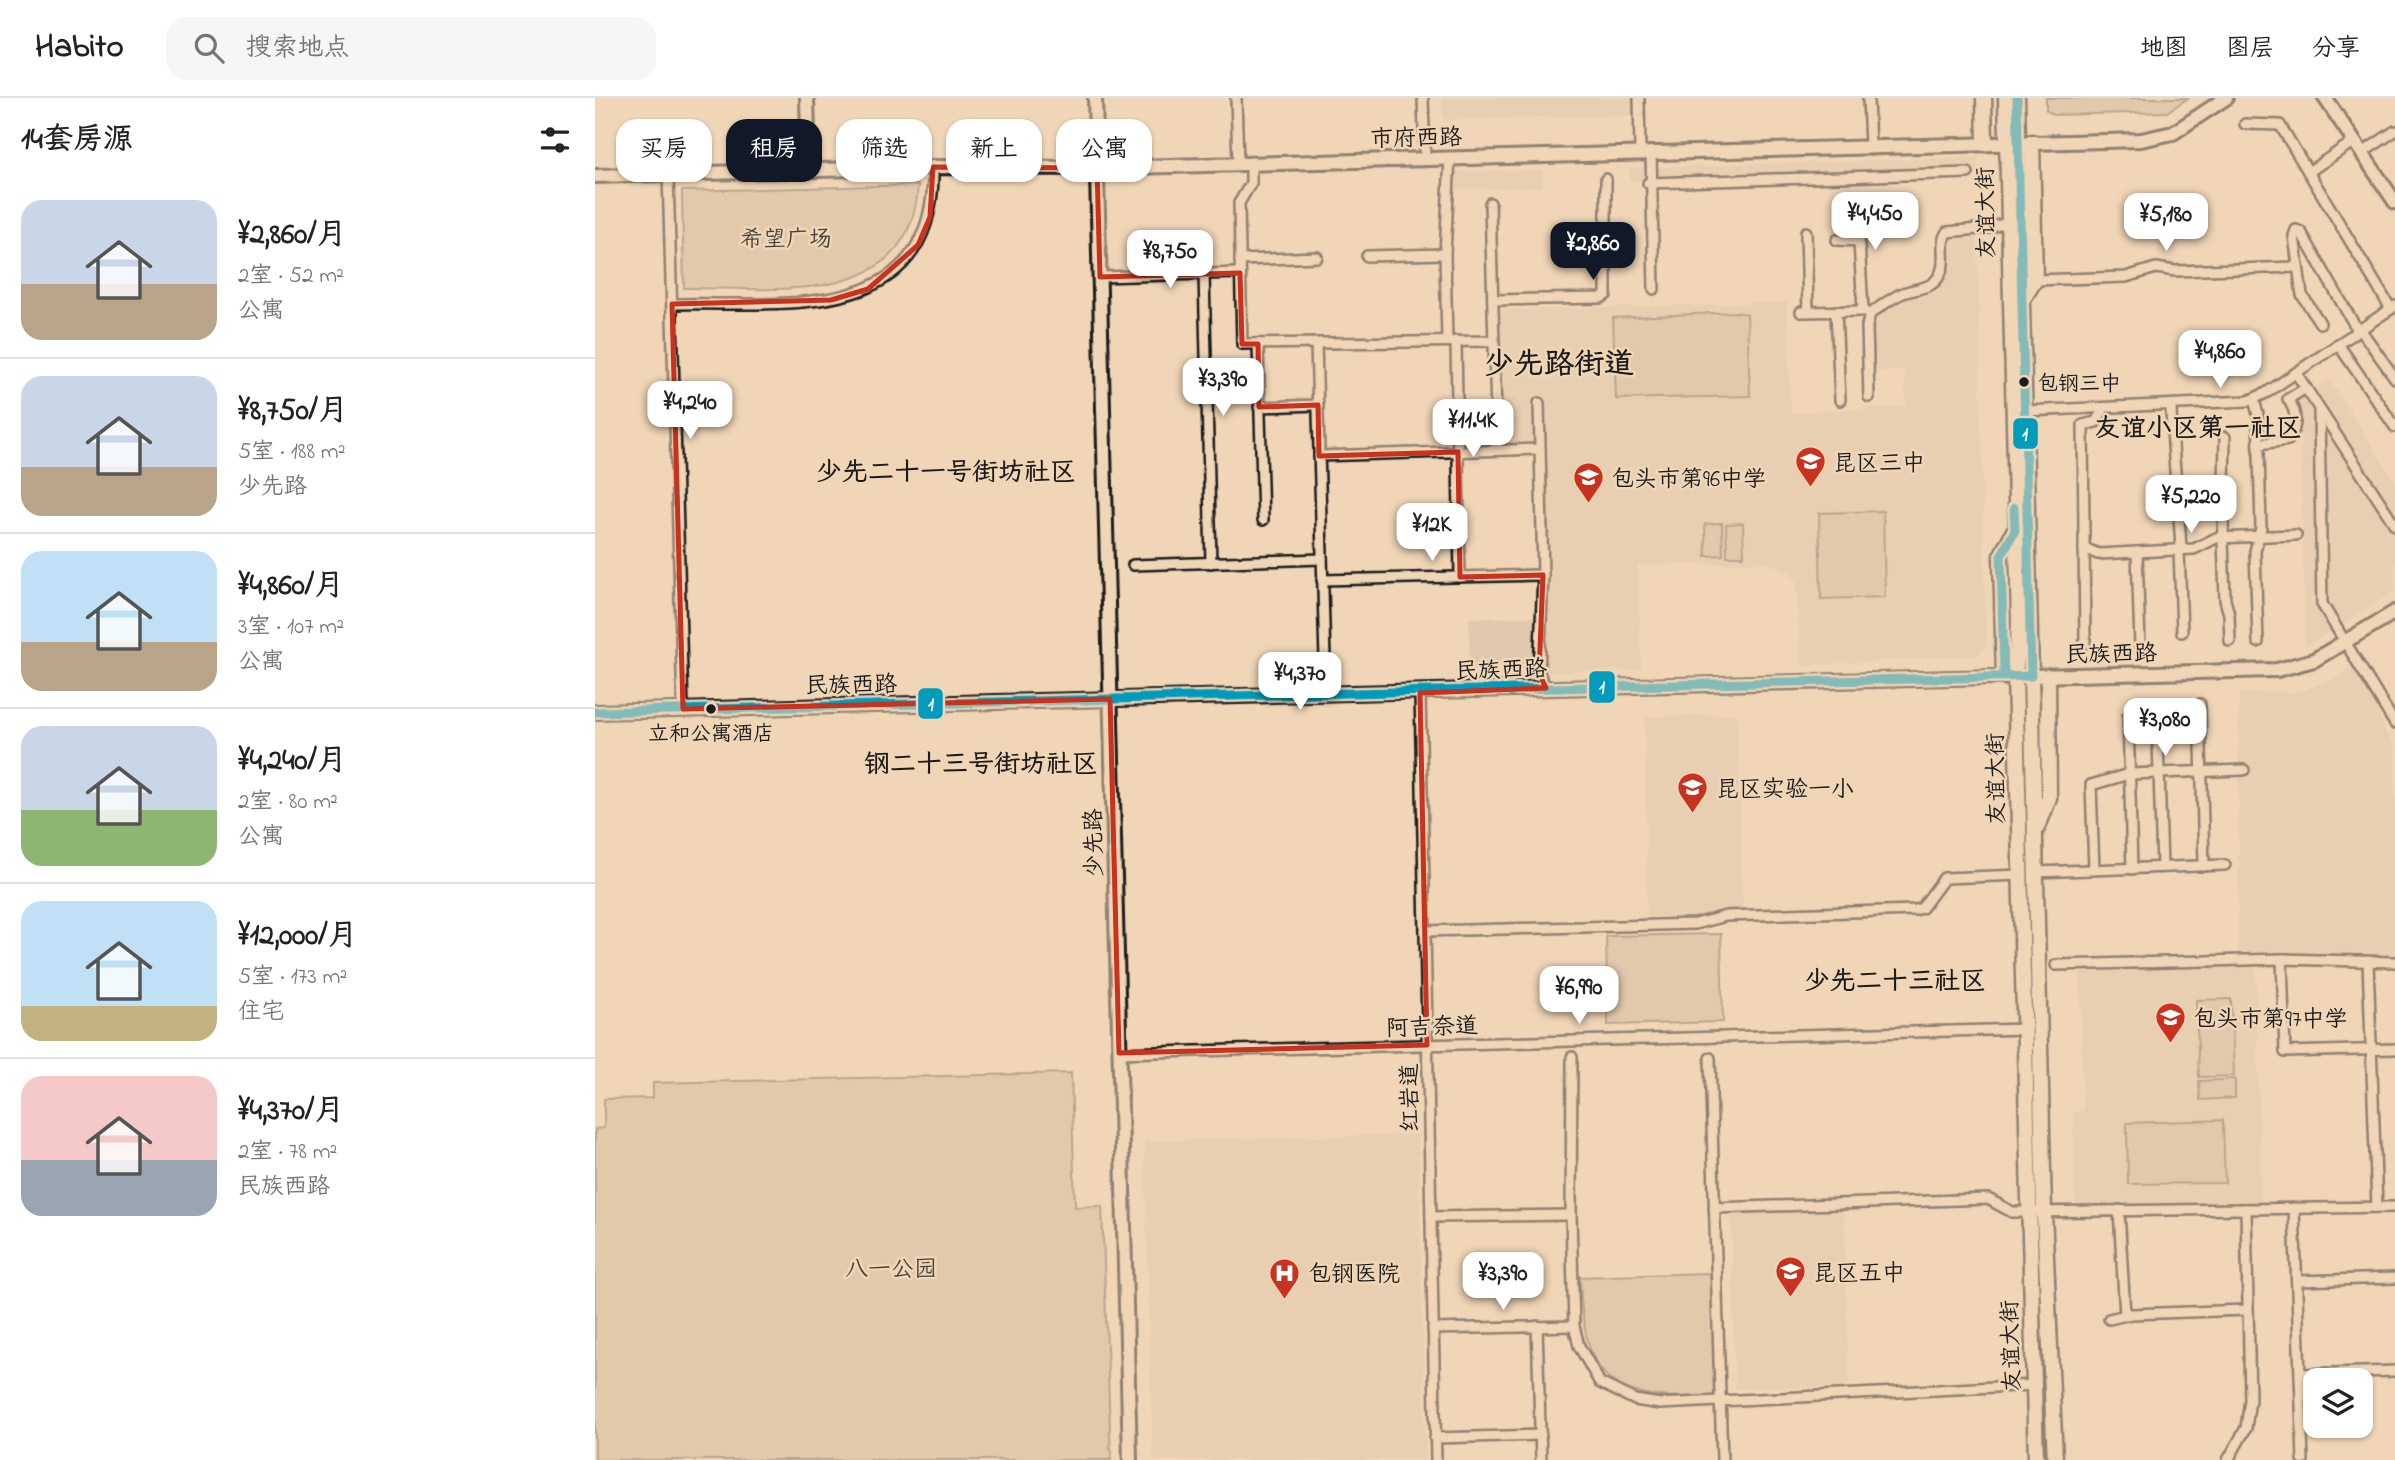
<!DOCTYPE html>
<html lang="zh">
<meta charset="utf-8">
<style>
:root{--surface:#fff;--page:#f6f6f6;--text:#222;--muted:#767676;--line:#e0e0e0;--accent:#111827}
body{margin:0;font-family:"Indie Flower","LXGW WenKai TC",sans-serif;background:var(--page);color:var(--text);height:100vh;display:flex;flex-direction:column;font-size:26px;white-space:nowrap}
*{box-sizing:border-box;margin:0}
p{font-size:23px;color:var(--muted)}
.icon{flex:none;width:38px;height:38px;fill:none;stroke:currentColor;stroke-width:2;stroke-linecap:round;stroke-linejoin:round}
.map{position:relative;flex:1;overflow:hidden}
.sheet{display:flex;flex-direction:column;background:var(--surface);width:595px}
.sheet>*{flex:none}
.hud{position:absolute;left:21px;top:21px;width:665px;height:63px;display:flex;gap:14px}
.controls{position:absolute;left:1708px;top:1270px;display:grid;gap:14px}
.controls a{display:grid;place-items:center;width:70px;height:70px;border-radius:14px;background:var(--surface);box-shadow:0 2px 5px #0004;font-size:35px}
.price{position:absolute;translate:-50% -60px;padding:0 16px;border-radius:14px;background:#fff;color:#222;font-size:23px;line-height:46px;filter:drop-shadow(0 2px 4px #0008)}
.price::after{content:'';position:absolute;left:50%;top:42px;width:21px;height:16px;margin-left:-10px;background:inherit;clip-path:polygon(0 0,100% 0,50% 100%)}
.price.selected{background:var(--accent);color:#fff}
ul{padding:0;list-style:none}
li{display:flex;align-items:center;gap:21px;height:175px;padding:0 21px}
li+li{border-top:2px solid var(--line)}
li span{display:grid;place-items:center;flex:none;width:196px;height:140px;border-radius:21px;color:#555}
li>.icon{margin-inline-start:auto}
span .icon{width:84px;height:84px;fill:#fffc;stroke-width:1}
li b{font-size:30px}
h2{display:flex;justify-content:space-between;align-items:center;height:84px;padding:0 21px;font-size:30px}
.pill{padding:0 24px;border-radius:21px;background:var(--surface);box-shadow:0 2px 5px #0004;font-size:24px;line-height:63px}
.pill.selected{background:var(--accent);color:#fff}
header{display:flex;align-items:center;gap:42px;box-sizing:border-box;height:98px;padding:0 35px;background:var(--surface);border-bottom:2px solid var(--line)}
header strong{font-size:33px}
nav{display:flex;gap:38px;margin-inline-start:auto;font-size:24px}
.search{width:490px;height:63px;background:var(--page);display:flex;align-items:center;gap:18px;box-sizing:border-box;padding:0 24px;border-radius:21px;color:var(--muted);font-size:26px}
main{display:flex;flex:1;min-height:0}
.map>svg:first-child{display:block}
</style>
<header>
<strong>Habito</strong>
<div class="search"><svg class="icon" aria-label="search" viewBox="0 0 24 24"><circle cx="10" cy="10" r="6"/><path d="M15 15l6 6"/></svg>搜索地点</div>
<nav><a>地图</a><a>图层</a><a>分享</a></nav>
</header>
<main>
<section class="sheet">
<h2>14套房源<svg class="icon" aria-label="filters" viewBox="0 0 24 24"><path d="M4 7h16M4 17h16"/><circle cx="9" cy="7" r="2"/><circle cx="15" cy="17" r="2"/></svg></h2>
<ul>
<li><span style="background:linear-gradient(#c9d6e8 60%,#b9a48a 0)"><svg class="icon" aria-label="home" viewBox="0 0 24 24"><path d="M3 11l9-7 9 7M6 9v11h12V9"/></svg></span><div><b>¥2,860/月</b><p>2室 · 52 m²</p><p>公寓</p></div></li>
<li><span style="background:linear-gradient(#c9d6e8 65%,#b9a48a 0)"><svg class="icon" aria-label="home" viewBox="0 0 24 24"><path d="M3 11l9-7 9 7M6 9v11h12V9"/></svg></span><div><b>¥8,750/月</b><p>5室 · 188 m²</p><p>少先路</p></div></li>
<li><span style="background:linear-gradient(#bfe0f5 65%,#b9a48a 0)"><svg class="icon" aria-label="home" viewBox="0 0 24 24"><path d="M3 11l9-7 9 7M6 9v11h12V9"/></svg></span><div><b>¥4,860/月</b><p>3室 · 107 m²</p><p>公寓</p></div></li>
<li><span style="background:linear-gradient(#c9d6e8 60%,#8fb573 0)"><svg class="icon" aria-label="home" viewBox="0 0 24 24"><path d="M3 11l9-7 9 7M6 9v11h12V9"/></svg></span><div><b>¥4,240/月</b><p>2室 · 80 m²</p><p>公寓</p></div></li>
<li><span style="background:linear-gradient(#bfe0f5 75%,#c2b280 0)"><svg class="icon" aria-label="home" viewBox="0 0 24 24"><path d="M3 11l9-7 9 7M6 9v11h12V9"/></svg></span><div><b>¥12,000/月</b><p>5室 · 173 m²</p><p>住宅</p></div></li>
<li><span style="background:linear-gradient(#f6c9c9 60%,#9aa5b1 0)"><svg class="icon" aria-label="home" viewBox="0 0 24 24"><path d="M3 11l9-7 9 7M6 9v11h12V9"/></svg></span><div><b>¥4,370/月</b><p>2室 · 78 m²</p><p>民族西路</p></div></li>
</ul>
</section>
<div class="map">
<svg width="1800" height="1362" viewBox="0 0 1800 1362">
<rect width="100%" height="100%" fill="#f0d6b7"/>
<filter id="ink" filterUnits="userSpaceOnUse"><feTurbulence type="fractalNoise" baseFrequency=".0143" numOctaves="2"/><feDisplacementMap in="SourceGraphic" scale="14" xChannelSelector="R" yChannelSelector="G"/><feConvolveMatrix kernelMatrix="1 2 1 2 8 2 1 2 1" color-interpolation-filters="sRGB"/></filter>
<g filter="url(#ink)">
<g fill="#e0c8ac">
<path d="M847,0h192l1,17 -192,5z"/>
<path d="M1382,59l1,16 -348,8v-13z"/>
<path d="M948,72v17l-92,2v-17z"/>
<path d="M1382,133l9,415 -7,9 -178,11 -5,-86 -4,-6 -23,-11 -131,2 3,105 -97,2 -1,-9 -73,7 -1,-52 68,-1 5,33 -6,-207 -42,1 -4,-133 297,-9 4,111 115,-7 -2,-35h-32l-2,-56 37,-20 23,-4 4,-3 14,-52z"/>
<path d="M1734,281l66,102v111l-90,55 -5,-236 -6,-10z"/>
<path d="M1768,561l22,73 10,15v208l-157,-2 1,-260 58,-1 37,-13z"/>
<path d="M1142,616l6,200 -96,3 -2,-200z"/>
<path d="M1661,867l5,237 -186,4 -2,-94 10,-1 -3,-142z"/>
<path d="M823,1036l8,326h-273l-9,-319z"/>
<path d="M1249,1112l5,176 -114,3 -4,-176z"/>
</g>
<g fill="#d1bba0" stroke="#766c5e" stroke-width="2">
<path d="M1451,0h142l-21,14 -113,3 -8,-5z"/>
<path d="M323,87c-6,126 -145,102 -234,103l-2,-97z"/>
<path d="M1141,214l11,2 3,82 -134,3 -3,-81z"/>
<path d="M1288,413l2,86 -64,2 -2,-86z"/>
<path d="M1127,425l1,32 -17,1 -1,-32z"/>
<path d="M1148,425l1,33h-17l-1,-32z"/>
<path d="M1126,836l2,88 -115,3 -2,-89z"/>
<path d="M1636,901l3,77 -35,1 -3,-77z"/>
<path d="M476,975l4,134 27,-1 9,254h-516v-331l9,-1v-29l49,-1v-15z"/>
<path d="M1640,981v19l-35,2 -1,-19z"/>
<path d="M1628,1022l2,63 -97,1 -1,-61z"/>
<path d="M1113,1175l4,3 3,120c-104,6 -132,-13 -135,-119z"/>
</g>
<g fill="none" stroke-linecap="round" stroke-linejoin="round">
<defs>
<g id="street">
<path d="M641,0l2,64"/>
<path d="M828,0l2,60"/>
<path d="M1044,0l1,54"/>
<path d="M1273,0l2,48"/>
<path d="M1650,26l35,1 111,184"/>
<path d="M1056,54l3,137"/>
<path d="M1767,55l33,-22"/>
<path d="M656,64v21l-12,20 3,141 252,-3"/>
<path d="M1715,73l44,-30"/>
<path d="M73,76l15,535"/>
<path d="M1053,85l320,-10"/>
<path d="M895,105l7,247"/>
<path d="M1211,134l2,80"/>
<path d="M1242,142l22,1 4,69"/>
<path d="M772,158l78,-2"/>
<path d="M645,162l77,-3"/>
<path d="M609,176l7,289"/>
<path d="M505,179l140,-4"/>
<path d="M1440,182l91,-3 30,-9 19,3 123,-4"/>
<path d="M898,202l108,-2 5,-3v-116"/>
<path d="M77,206c112,-3 265,24 261,-137"/>
<path d="M1241,213l4,89"/>
<path d="M1206,214l64,-1"/>
<path d="M1725,225l-18,-28 -8,-59 2,-6 5,2 57,99"/>
<path d="M1765,231l35,49"/>
<path d="M852,243l-2,-87 5,-97"/>
<path d="M861,243l4,236"/>
<path d="M721,245l10,352"/>
<path d="M663,246l5,176"/>
<path d="M1743,246l57,83"/>
<path d="M1701,275l99,152"/>
<path d="M1274,299l-2,-71 3,-12c9,-6 22,-17 33,-21 16,-6 33,-3 39,-24 4,-12 -3,-26 5,-37l41,-4 19,-5"/>
<path d="M1659,301l4,16 3,113 -6,23 3,91"/>
<path d="M944,305l4,172 -4,98 7,15"/>
<path d="M1576,308c1,49 8,95 10,144"/>
<path d="M664,309l59,-2"/>
<path d="M1724,311l3,195 73,120"/>
<path d="M1430,313l223,-10 18,-8 129,-87"/>
<path d="M1630,339l-2,101 2,62 4,14 1,27"/>
<path d="M1664,346l29,-4c10,-13 9,-28 0,-41l18,-11"/>
<path d="M724,358l221,-7"/>
<path d="M1489,450l14,6 96,-5 22,-11 80,-3"/>
<path d="M1584,452l3,82"/>
<path d="M1542,454l3,94"/>
<path d="M538,467l189,-6"/>
<path d="M727,482l221,-5"/>
<path d="M1490,545l-2,-218 13,-3 8,-14"/>
<path d="M825,595l16,767"/>
<path d="M1605,606l4,162"/>
<path d="M1562,610l5,159"/>
<path d="M1533,618l4,153"/>
<path d="M1499,772l-3,-85 38,-11 115,-4"/>
<path d="M1441,774l189,-7"/>
<path d="M830,833l270,-7 31,-8 189,-6 7,-2 22,-30 77,-3"/>
<path d="M1687,861l3,93 110,-3"/>
<path d="M1773,863l9,246"/>
<path d="M1461,867l226,-6 113,3"/>
<path d="M524,955l908,-24"/>
<path d="M977,959l-1,158 3,111 5,20 21,37 35,17 25,4 374,-19"/>
<path d="M1115,960l12,402"/>
<path d="M1119,1110l274,-9 24,13h17l366,-5"/>
<path d="M1699,1110l9,252"/>
<path d="M1524,1112l6,105"/>
<path d="M836,1119l140,-2"/>
<path d="M1702,1183l98,-3"/>
<path d="M1514,1221l22,-5 116,-4"/>
<path d="M942,1228l4,134"/>
<path d="M838,1231l141,-3"/>
<path d="M1705,1276l95,-3"/>
<path d="M840,1340l106,-3"/>
<path d="M1633,1362l18,-32 4,-28 -4,-191"/>
</g>
<g id="secondary">
<path d="M212,0l2,72"/>
<path d="M500,0l35,1362"/>
<path d="M1730,0l70,104"/>
<path d="M0,78l338,-9 164,1 1044,-28 32,-7 53,-35"/>
<path d="M0,614l1682,-42 37,-10 81,-48"/>
</g>
<g id="primary">
<path d="M1389,0l1,46"/>
<path d="M1411,0l13,527 -4,52 21,783"/>
<path d="M1422,0l27,1114 11,248"/>
<path d="M1428,201l12,-19 -3,-138"/>
<path d="M1409,579l-3,-121 13,-25"/>
<path d="M1443,729l11,-29 -1,-122"/>
</g>
</defs>
<use href="#street" stroke="#1c1c1c" stroke-width="14"/>
<use href="#secondary" stroke="#1c1c1c" stroke-width="18"/>
<use href="#primary" stroke="#1c1c1c" stroke-width="19"/>
<use href="#street" stroke="#f0d6b7" stroke-width="9"/>
<use href="#secondary" stroke="#f0d6b7" stroke-width="12"/>
<use href="#primary" stroke="#f0d6b7" stroke-width="14"/>
<defs>
<g id="bus-1">
<path d="M1409,579l-3,-121 14,-26 -1,-22"/>
<path d="M0,614l1436,-36 -14,-578"/>
</g>
</defs>
<use href="#bus-1" stroke="#f0d6b7" stroke-width="14"/>
<use href="#bus-1" stroke="#039bbc" stroke-width="9"/>
</g>
</g>
<path d="M0 0H1800V1362H0ZM338,69l164,1 3,109 140,-4 2,71h16l1,63 59,-2 1,51 139,-4 2,125 83,-2 -4,98 7,15 -126,5 7,352 -308,8 -9,-354 -427,10 -11,-405 159,-4 37,-11 50,-44 12,-28z" fill="#f0d6b7" fill-opacity=".55" fill-rule="evenodd"/>
<path fill="none" stroke="#c8321e" stroke-width="5" stroke-linejoin="round" d="M338,69l164,1 3,109 140,-4 2,71h16l1,63 59,-2 1,51 139,-4 2,125 83,-2 -4,98 7,15 -126,5 7,352 -308,8 -9,-354 -427,10 -11,-405 159,-4 37,-11 50,-44 12,-28z"/>
<defs>
<symbol id="school-pin" viewBox="-11 -11 22 30"><path d="M0 17L-7.5 6A9.5 9.5 0 1 1 7.5 6Z" fill="#c8321e" stroke="#f0d6b7"/><path d="M0-5L7-2L0 1L-7-2ZM-4 1L0 2.5L4 1V4Q0 6-4 4Z" fill="#fff"/></symbol>
<symbol id="hospital-pin" viewBox="-11 -11 22 30"><path d="M0 17L-7.5 6A9.5 9.5 0 1 1 7.5 6Z" fill="#c8321e" stroke="#f0d6b7"/><path d="M-5-5h3v3.5h4V-5h3V5h-3V1.5h-4V5h-3Z" fill="#fff"/></symbol>
</defs>
<g fill-rule="evenodd">
<use href="#school-pin" x="1198" y="346" width="35" height="47"/>
<use href="#school-pin" x="976" y="362" width="35" height="47"/>
<use href="#school-pin" x="1080" y="672" width="35" height="47"/>
<use href="#school-pin" x="1558" y="902" width="35" height="47"/>
<use href="#school-pin" x="1178" y="1156" width="35" height="47"/>
<use href="#hospital-pin" x="672" y="1158" width="35" height="47"/>
</g>
<g fill="#1c1c1c" stroke="#f0d6b7" stroke-width="2.5">
<circle cx="1429" cy="284" r="6"/>
<circle cx="116" cy="611" r="6"/>
</g>
<g text-anchor="middle" stroke-width="5" stroke-linejoin="round" paint-order="stroke">
<g font-size="21" fill="#1c1c1c" stroke="#f0d6b7" text-anchor="start">
<text x="1442" y="292">包钢三中</text>
<text x="116" y="642" text-anchor="middle">立和公寓酒店</text>
</g>
<g font-size="23" fill="#1c1c1c" stroke="#f0d6b7">
<text transform="translate(821 39) rotate(-1)" y="8">市府西路</text>
<text transform="translate(1390 115) rotate(-91)" y="8">友谊大街</text>
<text transform="translate(1516 555) rotate(-1)" y="8">民族西路</text>
<text transform="translate(906 571) rotate(-2)" y="8">民族西路</text>
<text transform="translate(256 586) rotate(-1)" y="8">民族西路</text>
<text transform="translate(1400 681) rotate(-91)" y="8">友谊大街</text>
<text transform="translate(498 745) rotate(-91)" y="8">少先路</text>
<text transform="translate(837 928) rotate(-2)" y="8">阿吉奈道</text>
<text transform="translate(814 1000) rotate(-91)" y="8">红岩道</text>
<text transform="translate(1415 1248) rotate(-92)" y="8">友谊大街</text>
</g>
<g font-size="23" fill="#49443d" stroke="#f0d6b7">
<text x="191" y="148">希望广场</text>
<text x="296" y="1178">八一公园</text>
</g>
<g font-size="23" fill="#1c1c1c" stroke="#f0d6b7" text-anchor="start">
<text x="1238" y="372">昆区三中</text>
<text x="1016" y="388">包头市第96中学</text>
<text x="1121" y="698">昆区实验一小</text>
<text x="1598" y="928">包头市第97中学</text>
<text x="1218" y="1182">昆区五中</text>
<text x="713" y="1183">包钢医院</text>
</g>
<g font-size="26" font-weight="bold" fill="#1c1c1c" stroke="#f0d6b7">
<text x="1603" y="338">友谊小区第一社区</text>
<text x="351" y="382">少先二十一号街坊社区</text>
<text x="386" y="674">钢二十三号街坊社区</text>
<text x="1300" y="891">少先二十三社区</text>
</g>
<g font-size="30" font-weight="bold" fill="#1c1c1c" stroke="#f0d6b7">
<text x="964" y="275">少先路街道</text>
</g>
</g>
<g stroke="#f0d6b7" stroke-width="2.5">
<rect x="1417" y="319" width="27" height="33" rx="7" fill="#039bbc"/>
<rect x="993" y="572" width="28" height="34" rx="7" fill="#039bbc"/>
<rect x="322" y="589" width="27" height="33" rx="7" fill="#039bbc"/>
</g>
<g font-size="19" text-anchor="middle" font-weight="bold" fill="#fff">
<text x="1430" y="342">1</text>
<text x="1007" y="595">1</text>
<text x="336" y="612">1</text>
</g>
</svg>
<div class="controls">
<a><svg class="icon" aria-label="layers" viewBox="0 0 24 24"><path d="M12 4l9 5-9 5-9-5zM3 14l9 5 9-5"/></svg></a>
</div>
<b class="price" style="left:1280px;top:154px">¥4,450</b>
<b class="price" style="left:1571px;top:155px">¥5,180</b>
<b class="price selected" style="left:998px;top:184px">¥2,860</b>
<b class="price" style="left:575px;top:192px">¥8,750</b>
<b class="price" style="left:1625px;top:292px">¥4,860</b>
<b class="price" style="left:628px;top:320px">¥3,390</b>
<b class="price" style="left:95px;top:343px">¥4,240</b>
<b class="price" style="left:878px;top:361px">¥11.4K</b>
<b class="price" style="left:1596px;top:437px">¥5,220</b>
<b class="price" style="left:837px;top:465px">¥12K</b>
<b class="price" style="left:705px;top:614px">¥4,370</b>
<b class="price" style="left:1570px;top:660px">¥3,080</b>
<b class="price" style="left:984px;top:928px">¥6,990</b>
<b class="price" style="left:908px;top:1214px">¥3,390</b>
<div class="hud">
<a class="pill">买房</a>
<a class="pill selected">租房</a>
<a class="pill">筛选</a>
<a class="pill">新上</a>
<a class="pill">公寓</a>
</div>
</div>
</main>
